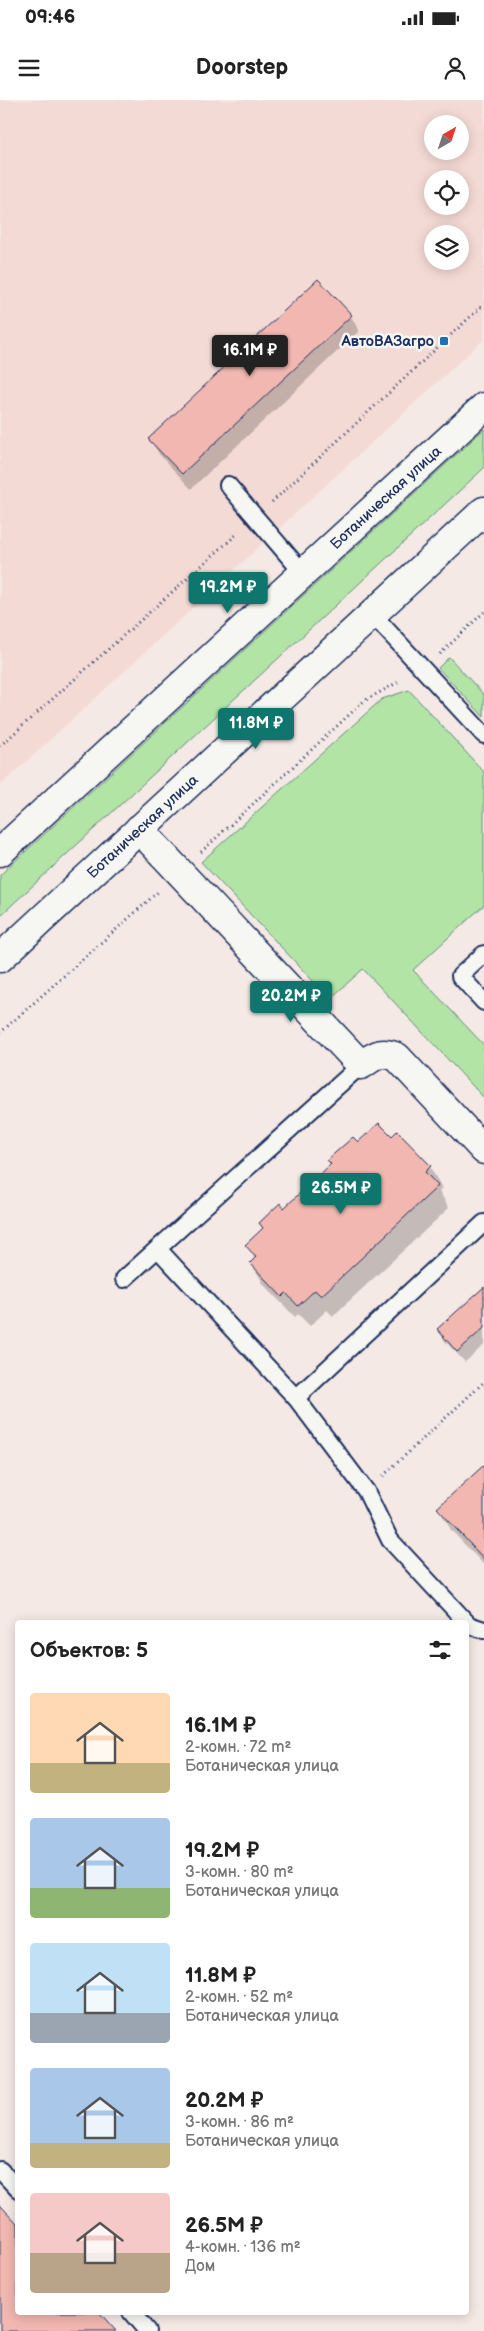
<!DOCTYPE html>
<html lang="ru">
<meta charset="utf-8">
<style>
:root{--surface:#fff;--page:#f2f2f2;--text:#222;--muted:#767676;--accent:#0f766e}
body{margin:0;font-family:"Balsamiq Sans",sans-serif;background:var(--page);color:var(--text);height:100vh;display:flex;flex-direction:column;font-size:19px;white-space:nowrap}
*{box-sizing:border-box;margin:0}
p{font-size:16px;color:var(--muted)}
.icon{flex:none;width:28px;height:28px;fill:none;stroke:currentColor;stroke-width:2;stroke-linecap:round;stroke-linejoin:round}
.map{position:relative;flex:1;overflow:hidden}
.details{position:absolute;left:15px;top:1520px;width:454px;height:695px;display:flex;flex-direction:column;background:var(--surface);border-radius:5px;box-shadow:0 2px 12px #0003}
.details>*{flex:none}
.needle{width:32px;rotate:39deg}
.controls{position:absolute;left:424px;top:15px;display:grid;gap:10px}
.controls a{display:grid;place-items:center;width:45px;height:45px;border-radius:50%;background:var(--surface);box-shadow:0 2px 12px #0003;font-size:25px}
.price{position:absolute;translate:-50% -42px;padding:0 11px;border-radius:5px;background:var(--accent);color:#fff;font-size:16px;line-height:32px;filter:drop-shadow(0 1px 2px #0008)}
.price::after{content:'';position:absolute;left:50%;top:30px;width:15px;height:11px;margin-left:-8px;background:inherit;clip-path:polygon(0 0,100% 0,50% 100%)}
.price.on{background:#222;color:#fff}
ul{padding:0;list-style:none}
li{display:flex;align-items:center;gap:15px;height:125px;padding:0 15px}
li span{display:grid;place-items:center;flex:none;width:140px;height:100px;border-radius:5px;color:#555}
li>.icon{margin-inline-start:auto}
span .icon{width:60px;height:60px;fill:#fffc;stroke-width:1}
li b{font-size:21px}
h2{display:flex;justify-content:space-between;align-items:center;height:60px;padding:0 15px;font-size:21px}
.status{display:flex;justify-content:space-between;align-items:center;height:35px;padding:0 25px;background:var(--surface);direction:ltr}
.status svg{height:14px;fill:currentColor}
header{display:flex;justify-content:space-between;align-items:center;height:65px;padding:0 15px;background:var(--surface);font-size:22px;font-weight:700}
.map>svg:first-child{display:block}
</style>
<div class="status"><b>09:46</b><svg viewBox="0 0 49 12"><path d="M0 12V9h3v3zM5 12V6h3v6zM10 12V3h3v9zM15 12V0h3v12zM26 1h20v11H26zM47 4h2v5h-2z"/></svg></div>
<header><svg class="icon" aria-label="menu" viewBox="0 0 24 24"><path d="M4 6h16M4 12h16M4 18h16"/></svg>Doorstep<svg class="icon" aria-label="person" viewBox="0 0 24 24"><circle cx="12" cy="8" r="4"/><path d="M4 21q1-7 8-7t8 7"/></svg></header>
<div class="map">
<svg width="484" height="2231" viewBox="0 0 484 2231">
<rect width="100%" height="100%" fill="#f5e9e5"/>
<filter id="ink" filterUnits="userSpaceOnUse"><feTurbulence type="fractalNoise" baseFrequency=".02" numOctaves="2"/><feDisplacementMap in="SourceGraphic" scale="10" xChannelSelector="R" yChannelSelector="G"/><feConvolveMatrix kernelMatrix="1 2 1 2 8 2 1 2 1" color-interpolation-filters="sRGB"/></filter>
<g filter="url(#ink)">
<path fill="#f4dad5" fill-rule="evenodd" d="M0,0h484v239l-484,447zM432,24h28v27h-28zM432,79h28v27h-28zM432,134h28v27h-28z"/>
<g fill="#b1e4a5" stroke="#668a82">
<path d="M484,329v39l-484,448v-41z"/>
<path d="M449,557l35,38v22l-46,-49z"/>
<path d="M409,590l75,82v133l-71,65 71,75v53l-121,-129 -33,30 -129,-137 181,-163z"/>
</g>
<g fill="#0003">
<path d="M351,216l8,15 -168,158 -32,-35 -9,-15z"/>
<path d="M392,1038l38,29 12,21 -3,3 10,17 -116,108 -6,-6 -17,16 -12,-12 -3,3 -31,-32 -12,-21 3,-4 -8,-15 17,-15 -4,-6 24,-14 48,-45 -3,-4 29,-17z"/>
<path d="M484,1188v57l-19,17 -20,-21 -6,-11z"/>
<path d="M484,1367v98l-33,-35 -12,-21z"/>
</g>
<g fill="#f2b7b0" stroke="#1b2f5e">
<path d="M318,179l34,36 -170,159 -34,-35z"/>
<path d="M379,1023l13,13 5,-5 34,35 -6,6 13,14 -117,110 -6,-6 -17,16 -12,-13 -4,4 -32,-34 6,-6 -11,-12 18,-17 -4,-5 21,-20 4,5 47,-44 -4,-4 26,-23 5,5z"/>
<path d="M484,1187v41l-27,24 -20,-23z"/>
<path d="M484,1365v94l-47,-51z"/>
<path d="M0,2105l18,19v88h81l17,19h-116z"/>
</g>
<g fill="none" stroke-linecap="round" stroke-linejoin="round">
<defs>
<g id="lane">
<path d="M228,385l75,88"/>
<path d="M372,514l112,121"/>
<path d="M484,854l-24,22 24,26"/>
<path d="M158,1149l138,149 70,93 24,49 79,85 15,5"/>
<path d="M124,1179l237,-214"/>
<path d="M296,1298l188,-175"/>
<path d="M0,2070l18,19"/>
<path d="M131,2212l16,19"/>
</g>
<path id="street" d="M139,729l222,236c14,-9 19,-15 36,-8l87,93"/>
<g id="secondary">
<path id="s1" d="M0,752l484,-445"/>
<path id="s2" d="M0,858l484,-447"/>
</g>
</defs>
<use href="#lane" stroke="#1b2f5e" stroke-width="20"/>
<use href="#street" stroke="#1b2f5e" stroke-width="31"/>
<use href="#secondary" stroke="#1b2f5e" stroke-width="31"/>
<g stroke="#1b2f5e" stroke-width="3" stroke-dasharray="1 4" stroke-linecap="butt">
<path d="M272,402l212,-198"/>
<path d="M440,554l44,-42"/>
<path d="M0,646l238,-213"/>
<path d="M201,752l163,-151 36,-20"/>
<path d="M0,933l158,-141"/>
<path d="M383,1376l101,-94"/>
</g>
<use href="#lane" stroke="#f6f6f2" stroke-width="16"/>
<use href="#street" stroke="#f6f6f2" stroke-width="28"/>
<use href="#secondary" stroke="#f6f6f2" stroke-width="28"/>
</g>
</g>
<rect fill="#1f6fb2" stroke="#f6f6f2" stroke-width="2" x="439" y="236" width="10" height="10" rx="2.5"/>
<g text-anchor="middle" stroke-width="5" stroke-linejoin="round" paint-order="stroke">
<g font-size="15" font-weight="bold" fill="#1b2f5e" stroke="#f6f6f2" text-anchor="end">
<text x="434" y="246">АвтоВАЗагро</text>
</g>
<g font-size="15" fill="#1b2f5e" stroke="#f6f6f2">
<text dy="5" stroke="none"><textPath href="#s1" startOffset="524">Ботаническая улица</textPath></text>
<text dy="5" stroke="none"><textPath href="#s2" startOffset="194">Ботаническая улица</textPath></text>
</g>
</g>
</svg>
<div class="controls">
<a><svg class="needle" viewBox="-14 -14 28 28"><path d="M0-13l5 13h-10z" fill="#e53935"/><path d="M0 13l5-13h-10z" fill="#767676"/></svg></a>
<a><svg class="icon" aria-label="locate" viewBox="0 0 24 24"><circle cx="12" cy="12" r="6"/><path d="M12 2v4M12 18v4M2 12h4M18 12h4"/></svg></a>
<a><svg class="icon" aria-label="layers" viewBox="0 0 24 24"><path d="M12 4l9 5-9 5-9-5zM3 14l9 5 9-5"/></svg></a>
</div>
<b class="price on" style="left:250px;top:277px">16.1M ₽</b>
<b class="price" style="left:228px;top:514px">19.2M ₽</b>
<b class="price" style="left:256px;top:650px">11.8M ₽</b>
<b class="price" style="left:291px;top:923px">20.2M ₽</b>
<b class="price" style="left:341px;top:1115px">26.5M ₽</b>
<section class="details">
<h2>Объектов: 5<svg class="icon" aria-label="filters" viewBox="0 0 24 24"><path d="M4 7h16M4 17h16"/><circle cx="9" cy="7" r="2"/><circle cx="15" cy="17" r="2"/></svg></h2>
<ul>
<li><span style="background:linear-gradient(#ffd9b3 70%,#c2b280 0)"><svg class="icon" aria-label="home" viewBox="0 0 24 24"><path d="M3 11l9-7 9 7M6 9v11h12V9"/></svg></span><div><b>16.1M ₽</b><p>2-комн. · 72 m²</p><p>Ботаническая улица</p></div></li>
<li><span style="background:linear-gradient(#a9c7e8 70%,#8fb573 0)"><svg class="icon" aria-label="home" viewBox="0 0 24 24"><path d="M3 11l9-7 9 7M6 9v11h12V9"/></svg></span><div><b>19.2M ₽</b><p>3-комн. · 80 m²</p><p>Ботаническая улица</p></div></li>
<li><span style="background:linear-gradient(#bfe0f5 70%,#9aa5b1 0)"><svg class="icon" aria-label="home" viewBox="0 0 24 24"><path d="M3 11l9-7 9 7M6 9v11h12V9"/></svg></span><div><b>11.8M ₽</b><p>2-комн. · 52 m²</p><p>Ботаническая улица</p></div></li>
<li><span style="background:linear-gradient(#a9c7e8 75%,#c2b280 0)"><svg class="icon" aria-label="home" viewBox="0 0 24 24"><path d="M3 11l9-7 9 7M6 9v11h12V9"/></svg></span><div><b>20.2M ₽</b><p>3-комн. · 86 m²</p><p>Ботаническая улица</p></div></li>
<li><span style="background:linear-gradient(#f6c9c9 60%,#b9a48a 0)"><svg class="icon" aria-label="home" viewBox="0 0 24 24"><path d="M3 11l9-7 9 7M6 9v11h12V9"/></svg></span><div><b>26.5M ₽</b><p>4-комн. · 136 m²</p><p>Дом</p></div></li>
</ul>
</section>
</div>
